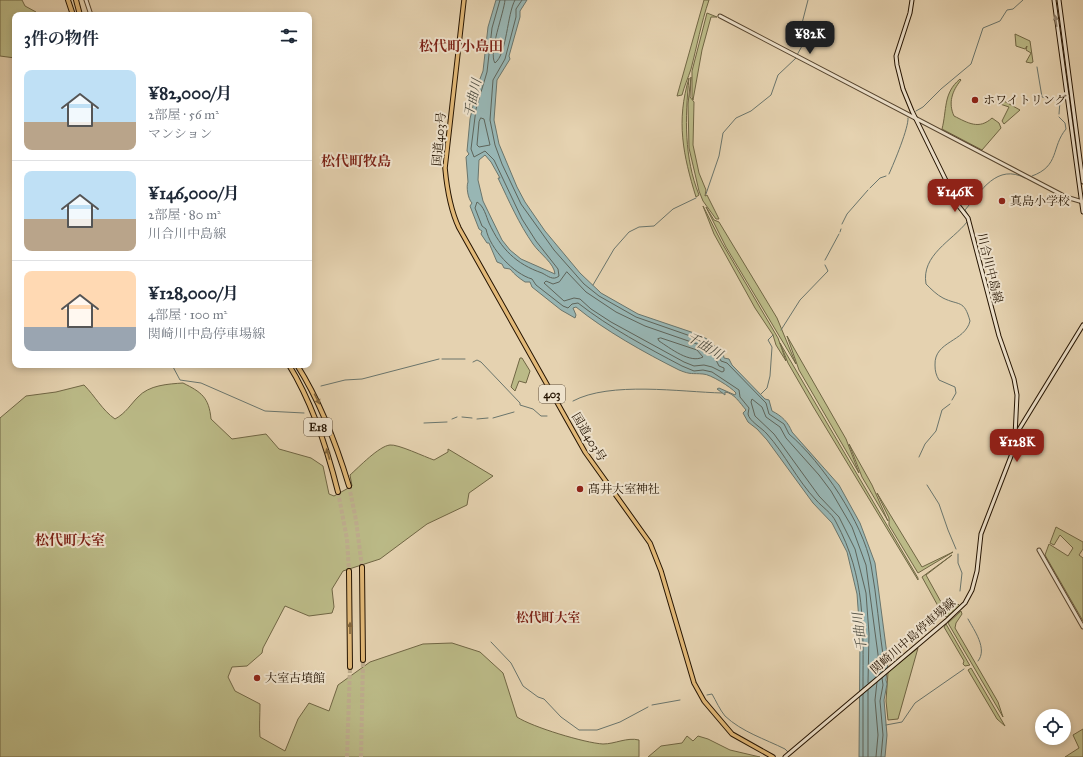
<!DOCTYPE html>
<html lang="ja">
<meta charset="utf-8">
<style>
:root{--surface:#fff;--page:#f2f2f3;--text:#1f2937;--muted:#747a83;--line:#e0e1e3;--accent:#8f2418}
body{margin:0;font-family:"IM FELL Great Primer","Noto Serif JP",serif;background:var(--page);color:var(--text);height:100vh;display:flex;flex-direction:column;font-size:15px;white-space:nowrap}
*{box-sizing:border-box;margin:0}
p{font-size:13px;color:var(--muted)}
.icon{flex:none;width:22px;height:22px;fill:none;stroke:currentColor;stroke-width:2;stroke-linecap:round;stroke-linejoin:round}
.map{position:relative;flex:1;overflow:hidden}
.sheet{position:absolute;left:12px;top:12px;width:300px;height:356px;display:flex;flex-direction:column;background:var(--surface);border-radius:8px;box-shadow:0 2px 6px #0003}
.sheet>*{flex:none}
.fabs{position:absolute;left:1035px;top:709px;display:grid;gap:8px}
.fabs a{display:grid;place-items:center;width:36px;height:36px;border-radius:50%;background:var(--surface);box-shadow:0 2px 6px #0003;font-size:20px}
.price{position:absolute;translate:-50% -34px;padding:0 9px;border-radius:8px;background:var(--accent);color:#fff;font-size:13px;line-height:26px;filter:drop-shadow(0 1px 2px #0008)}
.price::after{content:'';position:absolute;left:50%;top:24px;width:12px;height:9px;margin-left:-6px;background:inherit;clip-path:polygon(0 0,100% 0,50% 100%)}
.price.on{background:#222;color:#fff}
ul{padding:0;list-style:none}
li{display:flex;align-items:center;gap:12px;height:100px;padding:0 12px}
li+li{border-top:1px solid var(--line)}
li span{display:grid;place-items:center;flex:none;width:112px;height:80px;border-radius:8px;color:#555}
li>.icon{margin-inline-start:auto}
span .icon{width:48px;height:48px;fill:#fffc;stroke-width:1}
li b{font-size:17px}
h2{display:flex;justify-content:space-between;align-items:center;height:48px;padding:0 12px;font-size:17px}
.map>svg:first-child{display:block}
</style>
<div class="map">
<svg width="1083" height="757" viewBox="0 0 1083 757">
<rect width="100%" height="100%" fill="#e5d2b0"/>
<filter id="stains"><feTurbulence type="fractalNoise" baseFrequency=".005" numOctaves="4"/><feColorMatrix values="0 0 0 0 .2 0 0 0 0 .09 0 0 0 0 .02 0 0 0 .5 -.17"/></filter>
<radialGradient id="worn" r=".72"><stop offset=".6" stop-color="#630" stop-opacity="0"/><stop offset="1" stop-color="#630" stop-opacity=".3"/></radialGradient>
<g fill="#bbba87" stroke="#706644">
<path d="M0,0h22l3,6 11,6 1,3h-22v43l-15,-2z"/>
<path d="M704,0h5c-8,23 -12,46 -18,69 -3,9 -7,18 -9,26l-5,1z"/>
<path d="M707,13l10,4h-6l-9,33 -9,50 -1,-3v-26z"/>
<path d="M1015,34l15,7 3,21 -2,1 -5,-1 5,-9 -5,-3 1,-4 -2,3 -9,-3z"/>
<path d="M691,77l-1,20 4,5 -1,43 6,28 7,17 -1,6 2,-1 12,24h-3l-13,-18 -4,-10 -10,-43 -1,-44z"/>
<path d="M689,78c-4,40 -5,79 10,117l-3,2c-13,-42 -20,-76 -7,-119z"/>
<path d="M960,79l1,1c-9,11 -13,23 -7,36 14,7 25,14 38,2l7,5 2,5 -19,22 -40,-21c5,-19 1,-36 18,-50z"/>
<path d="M1002,100l18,10 -16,14 -2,-3 7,-14 -9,-3z"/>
<path d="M703,206l19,37 56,95 8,23 -10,-16 -3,-10 -18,-27 -41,-74z"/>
<path d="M706,207l8,13 5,2 58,96 19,46 -70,-117z"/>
<path d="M787,336l59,103 13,34 -60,-103z"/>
<path d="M780,343l138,235v2l-104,-172 -26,-45z"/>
<path d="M520,358h2l8,13 -4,12 -7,-2 -4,10 -4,-4z"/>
<path d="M183,383c18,9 26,14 28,36l21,20 34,-5 13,15 32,9 12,8 6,28 5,2 18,-10 -2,-11c9,-8 29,-29 40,-30 8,-1 35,12 44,15l14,-8v-3l45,27 -24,17 -2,12 -40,19 -47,35 -37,12 -11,18 2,18 -2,6 -23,3 -24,-10 -22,42 -1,5 -15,13 -15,1 -4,10 7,14 25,13c0,12 -1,22 0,33l25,14 13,-32 11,-16 20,8 9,-26 32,-23 53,-18 29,-1 28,9 23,21 14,44c15,10 68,26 86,27 12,0 24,-7 36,-4v17h-639v-339l26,-22 30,-4 28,-7c11,11 18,25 31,34 11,-6 15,-14 23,-22 11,-12 30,-13 45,-14z"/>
<path d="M849,444l23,41 16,36 -26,-44z"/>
<path d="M877,493l45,74 31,-15 -35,21 -29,-48v-7z"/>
<path d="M1056,527l27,15v7l-4,6 4,3v63l-38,-66 4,-11 19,12 5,-8 -13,-13 -6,10 -4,-2z"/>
<path d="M952,555l-26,20 20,36h2l10,-7 2,2 -13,11 -4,-2 -21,-38z"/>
<path d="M961,611l1,3 -6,9 -1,5 43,74 5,15 -55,-94z"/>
<path d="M946,624l23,40 1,1 -5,1 -2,-2 1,-3 -20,-34z"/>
<path d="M918,648l-20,71 -10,1 -2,-19 2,-29z"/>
<path d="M971,668l34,58 -8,-7 -29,-49z"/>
<path d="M1083,729v28h-18l14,-9 -6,-13z"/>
<path d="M687,736l6,5 5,-5 10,3 22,11 30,7h-112l13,-11 21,-3z"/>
</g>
<path fill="#98b6b4" stroke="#6a756c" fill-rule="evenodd" d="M496,0h31l-7,11v6l-11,39 1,3 -13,21 -3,40 5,24 18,43 8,15 20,29 35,42 21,20 37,21 62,21 12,7v2l11,8 1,6 5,1 3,6 33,34 4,1 3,11c10,5 16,11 20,21l47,53 21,38 15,40 13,99 -2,18 1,4 -3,16 3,35 -2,22h-26l1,-122 -3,-41 -10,-42 -15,-29 -19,-20 -46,-63 -10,-11 -9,-7 -5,-9 3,-3c-6,-7 -12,-17 -21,-18v3l-8,-6 2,-1 16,7 1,-2c-5,-6 -26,-19 -33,-19 -11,-1 -12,1 -24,-4 -34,-17 -75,-40 -103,-63l-3,1 3,7 -1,3 -14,-8 -29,-23 -2,-5h-5c-6,-4 -10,-7 -15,-13l-6,-1 -2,-4 -5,-2 -8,-19h-2l-6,-9 1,-3 -3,-2 -9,-23 2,-3c-4,-4 -6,-16 -4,-21l-2,-25 3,-3 -2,-3 3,-32 8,-35 5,-13 5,-44zM485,155l6,7 9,16h-2c11,23 21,46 35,66 7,10 21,19 22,30l-34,-15 -11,-9 -8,-10 -19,-39 -5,-21 1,-20z"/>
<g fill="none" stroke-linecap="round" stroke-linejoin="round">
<g stroke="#5e645a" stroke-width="1">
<path d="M500,0l-8,28 -5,44 -11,37 -5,40 3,8 11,-6 9,9 28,59 14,22 22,28 1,7c-6,5 -11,0 -17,-3 -26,-9 -41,-24 -53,-50 -3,-7 -5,-17 -12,-21l-2,6 7,18 4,3c4,20 28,45 46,50l4,6 27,21 5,2 4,-4 6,-1c32,25 68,44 104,63l12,5 9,-1 9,2 27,18 1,7 9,11c0,2 -1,4 -1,6 1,7 14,14 19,20 18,20 30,46 49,66 6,7 16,13 20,22 30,56 27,104 27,166"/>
<path d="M505,0c-1,13 -17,53 -10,63 12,-9 12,-49 20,-63"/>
<path d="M522,0l-6,9v8l-11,42 -12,21 -3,40 5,25 7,19 19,40 33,46 30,34 15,12 37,21 63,22c10,4 18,13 22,22l6,2 39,40 3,11 15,10 5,10c33,28 74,89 82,131 6,32 8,65 13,97l-1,9"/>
<path d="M481,118l3,1 6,26 -11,2 -2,-2 2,-23z"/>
<path d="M567,272l19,20 30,20 29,14 55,19 14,11 5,10 5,2v3l-2,1 -10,-5 -8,-2 -10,1 -10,-4 -73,-40 -20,-13 -11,-10 -6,-1 -10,3 -20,-18 2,-2 7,3 6,-2z"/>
<path d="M661,338l36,12 6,7c-13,7 -33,-9 -44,-16l-1,-2z"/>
<path d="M868,683l1,-49 -3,-41 -11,-44 -16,-32 -20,-21 -45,-62 -19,-18 -4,-14 1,-3 10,8 4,10 14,10 6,11 33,37 12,16 21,36 14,38 13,97 -2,14"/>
<path d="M863,757v-63"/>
<path d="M868,757v-67"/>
<path d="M876,757l2,-22 -3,-35 2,-18"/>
<path d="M881,757l2,-22 -3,-34 3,-16 -1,-7"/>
</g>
<g stroke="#6a756c" stroke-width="1">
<path d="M797,55l5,-9 -2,-15 8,-31"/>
<path d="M1037,67l5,30 18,4 -1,13"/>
<path d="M916,111l7,-4 18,-18 30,-25 12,-36 17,-7 7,-11 6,-1 10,-9"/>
<path d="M889,174c5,-11 20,-47 19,-56"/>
<path d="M1032,176c28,-10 19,-29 34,-47l-1,-6 -6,-6"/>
<path d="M870,188l10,-10 6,-2"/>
<path d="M706,194l13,-38 4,-23 13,-15 15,-7 20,-16 7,-20 18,-17"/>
<path d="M970,218l-5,-8c16,-19 32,-47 60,-32"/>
<path d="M842,224l5,-10 21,-24"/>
<path d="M840,232l1,-3"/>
<path d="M825,260l14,-26"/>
<path d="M593,285l21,-36 15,-17 10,-5 15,-1 19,-17 23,-11"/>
<path d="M781,330l19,-30 28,-29 -3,-6"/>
<path d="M442,359h23"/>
<path d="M473,362l4,-2 4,2 39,41v2l13,4 8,7h6"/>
<path d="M172,365l8,15 21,3 64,28 39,2"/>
<path d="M321,386l24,-6 17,-1 77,-20"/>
<path d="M761,394l6,-6 3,-12 2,-29 -4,-7 5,-5"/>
<path d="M952,400l4,-7 -1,-6 -16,-7c-3,-5 -4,-9 -4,-15 -1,-24 30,-23 35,-44 -6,-22 -11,-15 -27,-23 -6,-3 -12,-9 -17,-14 -5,-29 26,-43 41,-62"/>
<path d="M573,401c37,-20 108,-9 149,-8"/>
<path d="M462,417l10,1"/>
<path d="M493,418l21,-6"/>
<path d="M452,419l5,-2"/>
<path d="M477,419l11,-1"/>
<path d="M424,423l23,-1"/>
<path d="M919,457l6,-13 11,-13 6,-21 8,-6"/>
<path d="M927,485l12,19 9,26 8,19"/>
<path d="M958,554v9l4,10 -2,18"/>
<path d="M968,619c6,11 20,30 10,42"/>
<path d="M491,642l20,21 12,23 15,11 6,2 17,18 18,13h18l23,-8 28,-15"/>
<path d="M707,695l5,-1c4,7 8,16 13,22 17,16 40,23 60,33l3,3"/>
<path d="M652,705l28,-5"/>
<path d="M886,725l16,-3 13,-19 49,-34"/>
</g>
<g stroke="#beac8d" stroke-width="4" stroke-dasharray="4 2" stroke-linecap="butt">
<path d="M349,486l7,34 6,47"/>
<path d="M338,492l9,47 2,32"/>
<path d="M347,757l3,-90"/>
<path d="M361,757l2,-97"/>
</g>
<defs>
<g id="tertiary">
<path d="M86,0l5,15"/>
<path d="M720,16l346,181 17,5"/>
<path d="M1039,550l44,77"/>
</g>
<g id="secondary">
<path d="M912,0l-2,13 -14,43 1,9 6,24 9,22 46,94 10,13 31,118 15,43 3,16 -2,41"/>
<path d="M1054,0l29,212"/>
<path d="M1059,0l24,182"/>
<path d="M785,757l161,-136 19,-18 7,-13 5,-19 4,-37 32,-83 3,-10 -1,-5 68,-111"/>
</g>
<path id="trunk" d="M464,0l-19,168c2,22 5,41 14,60l126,224 65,91 11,28 33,112 10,18 28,33 41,23"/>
<g id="motorway">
<path d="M68,0l5,15"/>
<path d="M76,0l4,15"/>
<path d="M289,365c24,39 38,83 49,127"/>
<path d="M297,365c24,38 39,78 52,121"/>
<path d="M362,567l1,93"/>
<path d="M349,571l1,96"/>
</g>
</defs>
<use href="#tertiary" stroke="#54432d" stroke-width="5"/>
<use href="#secondary" stroke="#241301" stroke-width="5"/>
<use href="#trunk" stroke="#241301" stroke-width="5.5"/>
<use href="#motorway" stroke="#241301" stroke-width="6"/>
<use href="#tertiary" stroke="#eee2cc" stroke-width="3"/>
<use href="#secondary" stroke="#eee2cc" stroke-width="3"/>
<use href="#trunk" stroke="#e2b978" stroke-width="3.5"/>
<use href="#motorway" stroke="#e2b978" stroke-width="4"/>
</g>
<defs><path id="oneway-solid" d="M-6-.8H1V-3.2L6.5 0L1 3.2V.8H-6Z"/></defs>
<use fill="#938571" href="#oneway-solid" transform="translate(1056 21) rotate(-98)"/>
<g fill="#83663c">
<use href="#oneway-solid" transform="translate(317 399) rotate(63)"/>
<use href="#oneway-solid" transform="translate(328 454) rotate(-106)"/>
<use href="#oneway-solid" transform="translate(350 628) rotate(-90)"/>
</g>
<g fill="#8f2418" stroke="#eee2cc" stroke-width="1.5">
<circle cx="975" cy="100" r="4"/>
<circle cx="1002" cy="201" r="4"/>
<circle cx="580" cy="489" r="4"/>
<circle cx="257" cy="678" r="4"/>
</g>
<g text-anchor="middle" stroke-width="4" stroke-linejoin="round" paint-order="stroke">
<g fill="#eee2cc" stroke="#61513e" stroke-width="1">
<rect x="539" y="385" width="26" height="18" rx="3"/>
<rect x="304" y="418" width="28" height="18" rx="3"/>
</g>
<g font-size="11" font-weight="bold" fill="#241301">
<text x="552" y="398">403</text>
<text x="318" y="431">E18</text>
</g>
<g font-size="12" fill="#241301" stroke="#eee2cc" text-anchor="start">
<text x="983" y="104">ホワイトリング</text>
<text x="1010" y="205">真島小学校</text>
<text x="588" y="493">髙井大室神社</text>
<text x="265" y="682">大室古墳館</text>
</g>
<g font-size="12" fill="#241301" stroke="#eee2cc">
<text transform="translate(439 139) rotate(-85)" y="4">国道403号</text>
<text transform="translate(990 268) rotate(76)" y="4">川合川中島線</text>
<text transform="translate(589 437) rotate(59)" y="4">国道403号</text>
<text transform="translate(913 636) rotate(-41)" y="4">関崎川中島停車場線</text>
</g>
<g font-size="13" font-style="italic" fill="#4d4c40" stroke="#eee2cc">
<text transform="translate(472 98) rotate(-77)" y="5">千曲川</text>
<text transform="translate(705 345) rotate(31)" y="5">千曲川</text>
<text transform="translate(859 632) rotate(-97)" y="5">千曲川</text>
</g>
<g font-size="13" font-weight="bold" fill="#7a1f14" stroke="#eee2cc">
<text x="548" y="622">松代町大室</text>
</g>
<g font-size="14" font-weight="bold" fill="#7a1f14" stroke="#eee2cc">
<text x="461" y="51">松代町小島田</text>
<text x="356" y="166">松代町牧島</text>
<text x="70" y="545">松代町大室</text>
</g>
</g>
<rect width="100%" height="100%" filter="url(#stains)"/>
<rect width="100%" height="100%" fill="url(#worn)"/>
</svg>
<div class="fabs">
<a><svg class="icon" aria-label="locate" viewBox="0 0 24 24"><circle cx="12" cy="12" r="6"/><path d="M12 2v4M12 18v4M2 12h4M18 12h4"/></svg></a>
</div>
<b class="price on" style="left:810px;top:55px">¥82K</b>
<b class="price" style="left:955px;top:213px">¥146K</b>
<b class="price" style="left:1017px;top:463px">¥128K</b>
<section class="sheet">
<h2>3件の物件<svg class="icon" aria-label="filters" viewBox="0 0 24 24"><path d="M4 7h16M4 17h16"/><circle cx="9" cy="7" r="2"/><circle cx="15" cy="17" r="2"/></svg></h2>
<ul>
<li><span style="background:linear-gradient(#bfe0f5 65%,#b9a48a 0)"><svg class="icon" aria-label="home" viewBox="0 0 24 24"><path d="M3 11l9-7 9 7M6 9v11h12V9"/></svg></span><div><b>¥82,000/月</b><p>2部屋 · 56 m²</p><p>マンション</p></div></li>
<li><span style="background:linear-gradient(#bfe0f5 60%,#b9a48a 0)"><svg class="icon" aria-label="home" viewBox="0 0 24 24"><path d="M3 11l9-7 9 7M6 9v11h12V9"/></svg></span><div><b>¥146,000/月</b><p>2部屋 · 80 m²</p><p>川合川中島線</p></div></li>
<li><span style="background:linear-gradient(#ffd9b3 70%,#9aa5b1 0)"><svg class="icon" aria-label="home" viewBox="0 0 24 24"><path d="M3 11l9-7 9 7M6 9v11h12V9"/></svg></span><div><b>¥128,000/月</b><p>4部屋 · 100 m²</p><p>関崎川中島停車場線</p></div></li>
</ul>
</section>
</div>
